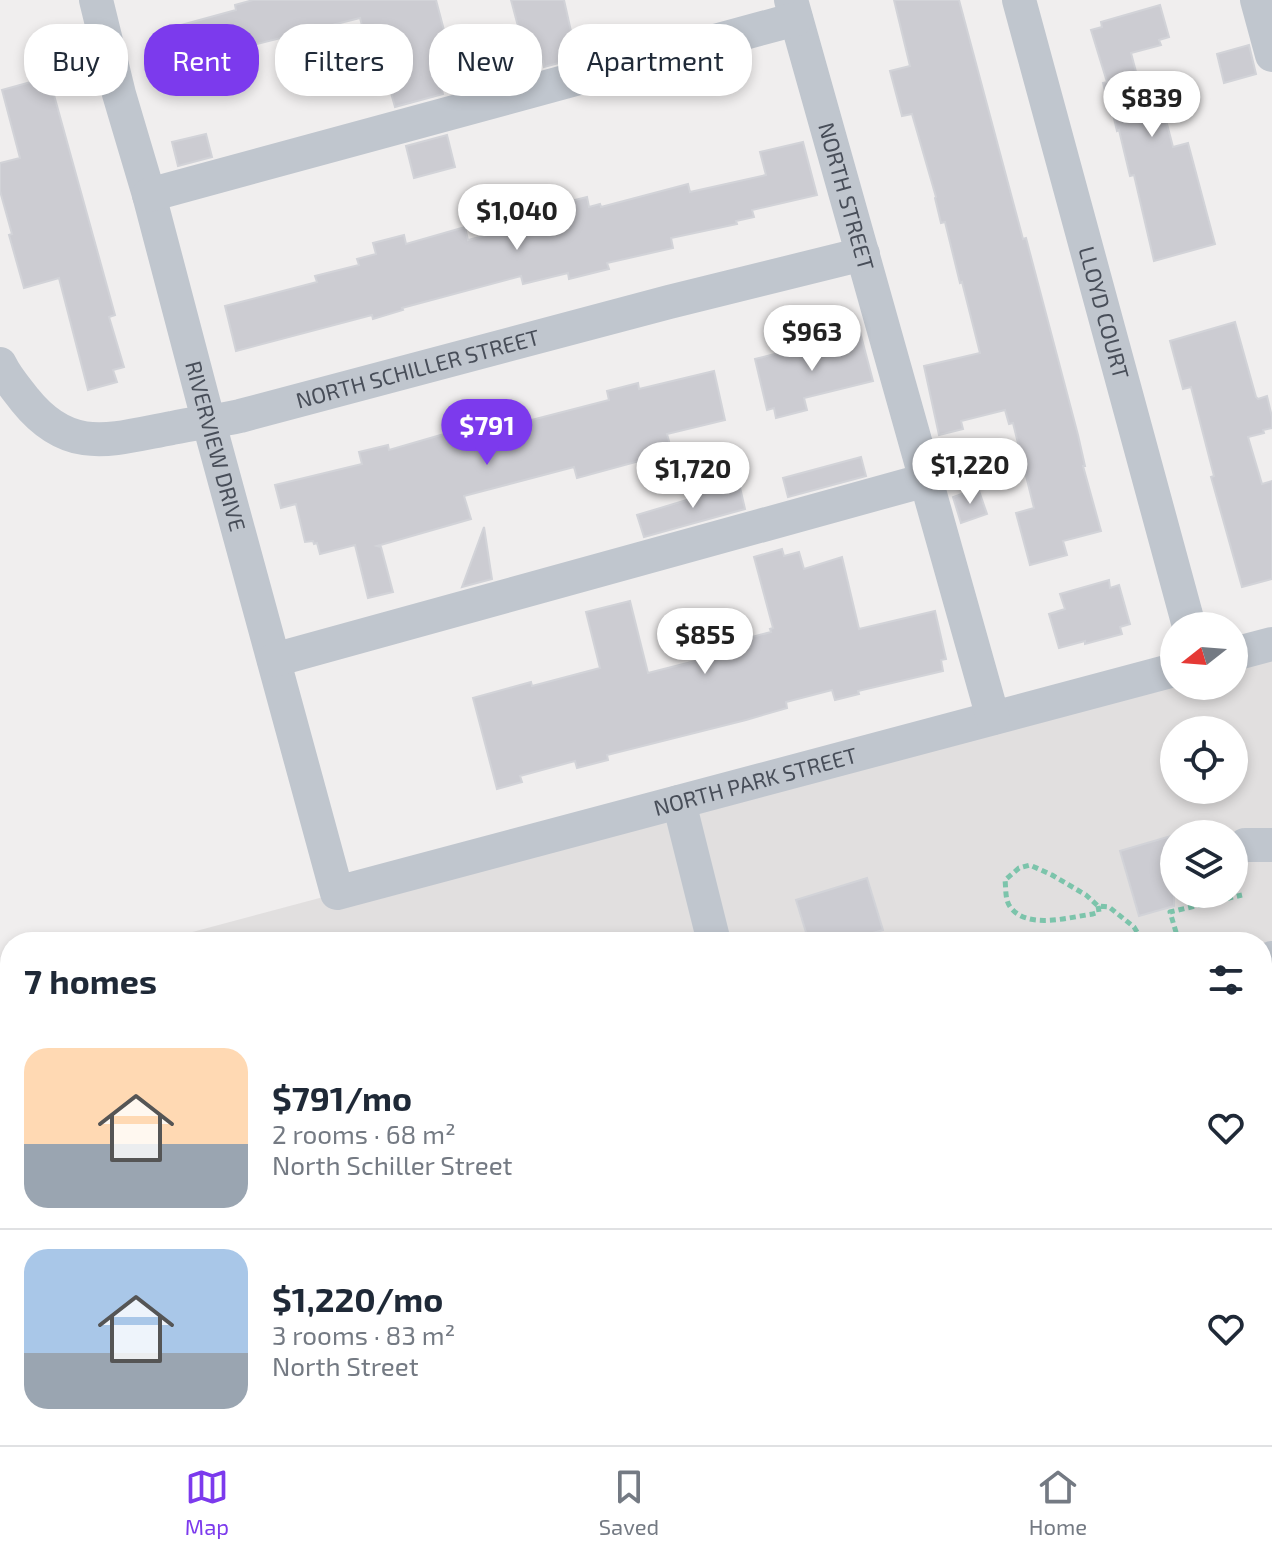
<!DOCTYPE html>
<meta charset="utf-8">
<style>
:root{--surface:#fff;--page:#f6f6f7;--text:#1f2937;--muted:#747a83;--line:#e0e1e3;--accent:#7c3aed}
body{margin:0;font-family:"Exo 2",sans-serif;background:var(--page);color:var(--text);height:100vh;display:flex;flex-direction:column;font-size:30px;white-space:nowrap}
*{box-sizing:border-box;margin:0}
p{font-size:26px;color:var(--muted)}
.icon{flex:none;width:44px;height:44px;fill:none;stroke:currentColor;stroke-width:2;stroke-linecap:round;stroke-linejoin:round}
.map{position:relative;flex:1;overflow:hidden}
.details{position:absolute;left:0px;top:932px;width:1272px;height:514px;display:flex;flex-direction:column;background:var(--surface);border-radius:32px 32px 0 0;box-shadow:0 4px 12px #0003}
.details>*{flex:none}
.guide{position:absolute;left:24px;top:24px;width:800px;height:72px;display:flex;gap:16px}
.needle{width:52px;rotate:253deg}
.tools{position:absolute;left:1160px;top:612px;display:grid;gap:16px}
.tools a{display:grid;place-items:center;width:88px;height:88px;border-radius:50%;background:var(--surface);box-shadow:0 4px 12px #0003;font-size:40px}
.price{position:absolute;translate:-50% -68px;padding:0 18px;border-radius:28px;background:#fff;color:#222;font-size:26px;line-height:52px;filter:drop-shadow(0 2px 4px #0008)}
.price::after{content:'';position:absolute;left:50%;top:48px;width:24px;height:18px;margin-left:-12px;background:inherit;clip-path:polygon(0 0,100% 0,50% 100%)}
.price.on{background:var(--accent);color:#fff}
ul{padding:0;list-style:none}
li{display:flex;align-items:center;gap:24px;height:200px;padding:0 24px}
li+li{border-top:2px solid var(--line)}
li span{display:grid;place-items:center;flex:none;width:224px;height:160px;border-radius:24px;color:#555}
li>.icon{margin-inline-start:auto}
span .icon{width:96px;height:96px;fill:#fffc;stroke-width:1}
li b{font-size:34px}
h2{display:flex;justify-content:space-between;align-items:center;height:96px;padding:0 24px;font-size:34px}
.tag{padding:0 28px;border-radius:32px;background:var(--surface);box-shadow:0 4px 12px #0003;font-size:28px;line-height:72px}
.tag.on{background:var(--accent);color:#fff}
.tab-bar{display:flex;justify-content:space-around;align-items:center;height:112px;border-top:2px solid var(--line);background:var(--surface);font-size:22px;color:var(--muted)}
.tab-bar a{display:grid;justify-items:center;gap:4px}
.tab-bar .on{color:var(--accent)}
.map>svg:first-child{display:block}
</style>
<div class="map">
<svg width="1272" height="1445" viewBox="0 0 1272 1445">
<rect width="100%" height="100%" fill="#f0eeee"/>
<path fill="#e1dfdf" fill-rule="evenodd" d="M1272,644v801h-1096l-2,-9h1088v-494h-1107l1019,-272v16h60v-32zM1174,730h60v60h-60zM1174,834h60v60h-60z"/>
<path fill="#c0e9d6" d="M174,1436h415l5,9h-417z"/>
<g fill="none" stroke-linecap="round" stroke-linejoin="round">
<path stroke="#92c5e2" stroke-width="9" d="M757,1436l2,9"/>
</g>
<g fill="#ccccd2" stroke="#d2d3d8" stroke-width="2">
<path d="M253,0h183l13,49 -17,5 11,40 -48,13 -13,-46 -5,2 -3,-12 -5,1 -9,-34 -155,39 -8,4 4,16 -35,9 -14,-47 13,-3 -2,-6 73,-20 -1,-5z"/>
<path d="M511,0h53l11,49 -7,1 2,10 -26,7 -2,-10 -15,3z"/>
<path d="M894,0h65l64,239 3,-1 52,197 7,31h-2l18,65 -38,10 4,14 -37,10 -14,-52 18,-5 -21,-85 -4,1 -4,-14 -44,11 2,8 -24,6 -15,-69 56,-13 -18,-71 -2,1 -15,-61 -4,1 -6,-25 1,-1 -24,-83 -10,2 -12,-45 20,-5z"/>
<path d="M1160,5l9,32 -10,3 2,5 -30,8 12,45 16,-5 14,54 15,-4 27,101 -61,17 -20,-86 -4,1 -11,-46 -2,1 -4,-17 -2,1 -8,-32 4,-1 -16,-52 11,-3 -1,-5z"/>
<path d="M1249,45l7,29 -32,9 -7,-29z"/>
<path d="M49,77l66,238 -6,2 15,50 -11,3 4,12 -29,8 -29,-112 -35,10 -15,-53 3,-1 -12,-43v-28l20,-5 -18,-68z"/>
<path d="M206,134l6,23 -34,9 -6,-24z"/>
<path d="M447,135l8,32 -41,11 -8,-32z"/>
<path d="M803,142l14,53 -65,15 2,7 -18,4 1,3 -66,14 2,10 -66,15 2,6 -40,10 -1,-6 -45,11 -2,-8 -119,32 1,2 -30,9 -1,-4 -136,36 -11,-45 92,-24 -2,-6 44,-11 -2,-6 19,-5 -3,-11 31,-8 2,9 59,-17 3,13 86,-22 -3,-12 36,-9 2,10 11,-3 1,3 87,-23 2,8 76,-17 -6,-23z"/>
<path d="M1235,322l21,75 2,2 9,-3 5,21v11l-9,2 1,3 -16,4 14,47 10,-3v98l-30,8 -31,-110 3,-1 -23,-89 -8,2 -13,-48z"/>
<path d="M860,332l13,49 -69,17 3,12 -31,8 -2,-10 -7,2 -12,-51z"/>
<path d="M714,371l11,49 -58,14 5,18 -95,26 -3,-11 -110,29 7,23 -94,27 4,1 12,45 -25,6 -13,-53 -35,9 -3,-11 -3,1 -1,-3 -8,1 -9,-38 -15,4 -6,-23 87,-21 -3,-12 29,-7 1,5 124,-36 3,10 93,-24 -2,-9 31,-8 1,6z"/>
<path d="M861,457l5,19 -78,21 -5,-19z"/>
<path d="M739,483l6,26 -101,28 -7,-22 63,-19v-4z"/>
<path d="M978,488l9,26 -26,9 -8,-26z"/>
<path d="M484,527l8,52 -30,8z"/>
<path d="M782,549l2,7 15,-4 5,17 38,-12 17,72 76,-18 11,48 -5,1 2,11 -85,20 1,3 -24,6 -3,-10 -46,12 1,6 -41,12 -139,35 1,5 -31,8 -2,-7 -55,15 2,6 -25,7 -24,-91 58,-16 1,4 68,-18 -14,-56 44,-11 18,72 102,-26 -2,-9 23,-6 -1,-3 3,-1 -19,-71z"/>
<path d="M1109,580l1,8 9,-3 11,39 -10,3 2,7 -37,10v-3l-26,7 -10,-34 16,-5 -5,-15z"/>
<path d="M1174,835v71l-35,10 -19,-65z"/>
<path d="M867,878l16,52 -40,12h-34l-13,-42z"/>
</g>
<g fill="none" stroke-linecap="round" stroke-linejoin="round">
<g stroke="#7cc4ab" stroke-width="5" stroke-dasharray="6 4" stroke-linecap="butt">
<path d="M1098,906l1,6 -6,2c-24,3 -68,17 -84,-9 -4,-7 -3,-18 -4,-25l14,-12 11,-3 22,10 34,20 12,11 11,1 25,20 9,15"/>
<path d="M1179,942l-9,-30 72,-17"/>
<path d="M1262,1004l10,-4"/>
<path d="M1262,1043l10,8"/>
<path d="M1262,1073l10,2"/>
<path d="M1262,1191l10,-3"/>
<path d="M1262,1290l10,-3"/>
<path d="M1262,1389l10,-2"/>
<path d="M889,1436l2,9"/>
<path d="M765,1441l1,3 7,1"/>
<path d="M1056,1445l33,-9"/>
</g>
<g stroke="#c0c6ce" stroke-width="34">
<path id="s1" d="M96,0l23,94 30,101 60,228 128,470 837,-223"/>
<path id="s2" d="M791,0l202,718"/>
<path id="s3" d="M1019,0l170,626"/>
<path d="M1257,0l15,55"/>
<path d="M149,195l647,-176"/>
<path id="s4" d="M0,364c6,13 16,24 25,36 45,56 87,39 147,28 23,-5 46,-7 68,-12l429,-114 194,-48"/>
<path d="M1234,654l38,-10"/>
<path d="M274,660l652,-180"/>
<path d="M679,802l35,140"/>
<path d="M1245,845h27"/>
<path d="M1262,963l10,-5"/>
<path d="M730,1436l3,9"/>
</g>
</g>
<g text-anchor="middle" stroke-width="6" stroke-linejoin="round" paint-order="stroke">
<g font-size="22" fill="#484e59" stroke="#fff">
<text dy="8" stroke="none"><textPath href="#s2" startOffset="204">NORTH STREET</textPath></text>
<text dy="8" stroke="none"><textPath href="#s3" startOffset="324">LLOYD COURT</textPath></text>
<text dy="8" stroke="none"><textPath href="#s4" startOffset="458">NORTH SCHILLER STREET</textPath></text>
<text dy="8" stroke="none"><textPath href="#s1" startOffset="462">RIVERVIEW DRIVE</textPath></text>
<text dy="8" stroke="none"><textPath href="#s1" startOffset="1358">NORTH PARK STREET</textPath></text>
</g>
</g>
</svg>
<div class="tools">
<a><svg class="needle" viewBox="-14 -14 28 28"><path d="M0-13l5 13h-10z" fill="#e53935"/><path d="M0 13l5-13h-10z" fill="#747a83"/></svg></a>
<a><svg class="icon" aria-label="locate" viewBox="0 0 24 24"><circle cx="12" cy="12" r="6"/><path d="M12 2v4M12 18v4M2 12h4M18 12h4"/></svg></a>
<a><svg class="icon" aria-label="layers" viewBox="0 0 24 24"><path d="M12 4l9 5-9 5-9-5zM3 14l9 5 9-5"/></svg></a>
</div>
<b class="price" style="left:1152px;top:139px">$839</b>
<b class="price" style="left:517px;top:252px">$1,040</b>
<b class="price" style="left:812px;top:373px">$963</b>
<b class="price on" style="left:487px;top:467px">$791</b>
<b class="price" style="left:970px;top:506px">$1,220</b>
<b class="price" style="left:693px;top:510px">$1,720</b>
<b class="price" style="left:705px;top:676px">$855</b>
<div class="guide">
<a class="tag">Buy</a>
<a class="tag on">Rent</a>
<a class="tag">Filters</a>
<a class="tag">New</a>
<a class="tag">Apartment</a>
</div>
<section class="details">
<h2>7 homes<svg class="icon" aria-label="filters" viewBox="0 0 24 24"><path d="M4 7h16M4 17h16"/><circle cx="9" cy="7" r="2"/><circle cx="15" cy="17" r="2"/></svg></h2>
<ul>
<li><span style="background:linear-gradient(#ffd9b3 60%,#9aa5b1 0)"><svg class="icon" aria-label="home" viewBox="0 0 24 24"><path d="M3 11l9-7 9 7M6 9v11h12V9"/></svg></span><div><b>$791/mo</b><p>2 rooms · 68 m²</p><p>North Schiller Street</p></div><svg class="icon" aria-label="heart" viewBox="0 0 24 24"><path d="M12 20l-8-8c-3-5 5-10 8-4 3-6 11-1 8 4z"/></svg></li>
<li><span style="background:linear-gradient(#a9c7e8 65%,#9aa5b1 0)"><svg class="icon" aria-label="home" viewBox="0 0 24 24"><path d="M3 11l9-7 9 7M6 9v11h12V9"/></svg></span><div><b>$1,220/mo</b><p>3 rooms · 83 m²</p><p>North Street</p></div><svg class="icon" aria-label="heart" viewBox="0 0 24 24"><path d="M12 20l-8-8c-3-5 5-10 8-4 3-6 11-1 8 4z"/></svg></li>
</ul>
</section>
</div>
<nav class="tab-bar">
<a class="on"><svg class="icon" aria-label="map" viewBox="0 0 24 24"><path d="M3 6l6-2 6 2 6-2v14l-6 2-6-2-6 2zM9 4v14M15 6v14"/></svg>Map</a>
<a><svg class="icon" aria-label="saved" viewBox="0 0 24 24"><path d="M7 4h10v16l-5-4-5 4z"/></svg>Saved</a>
<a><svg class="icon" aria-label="home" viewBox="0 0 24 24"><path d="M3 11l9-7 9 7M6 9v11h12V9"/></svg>Home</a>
</nav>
